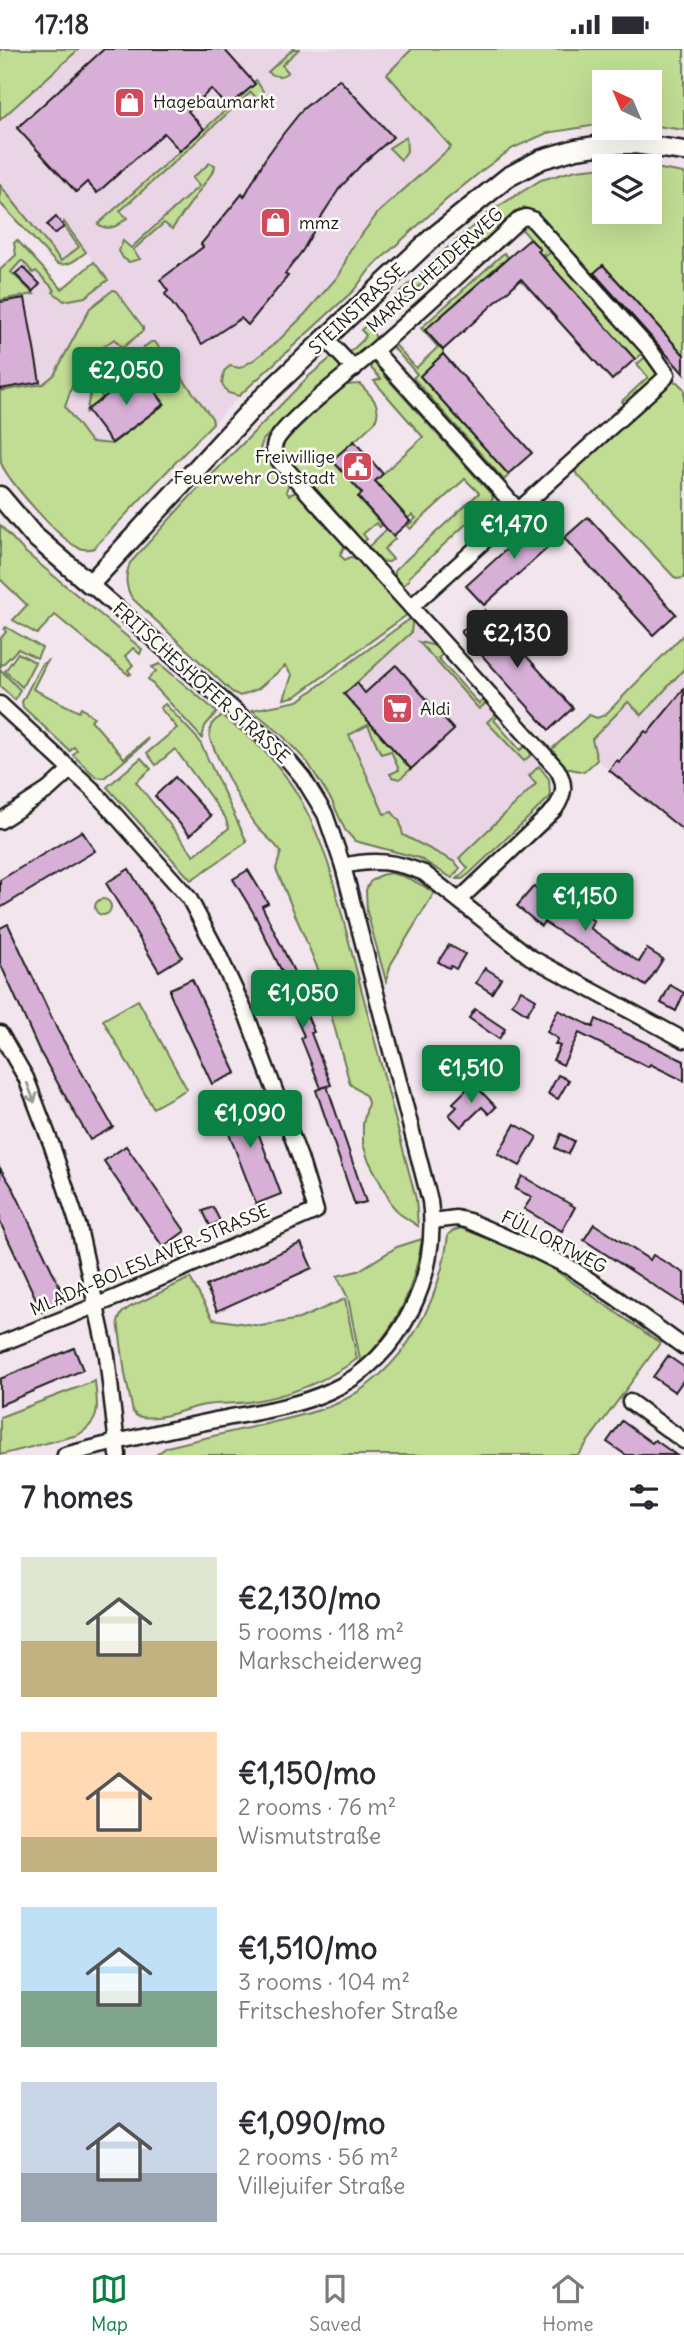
<!DOCTYPE html>
<meta charset="utf-8">
<style>
:root{--surface:#fff;--page:#f7f7f7;--text:#2b2b33;--muted:#7c7c81;--line:#e1e1e2;--accent:#0b8043}
body{margin:0;font-family:Delius,sans-serif;background:var(--page);color:var(--text);height:100vh;display:flex;flex-direction:column;font-size:26px;white-space:nowrap}
*{box-sizing:border-box;margin:0}
p{font-size:23px;color:var(--muted)}
.icon{flex:none;width:38px;height:38px;fill:none;stroke:currentColor;stroke-width:2;stroke-linecap:round;stroke-linejoin:round}
.map{position:relative;height:1406px;overflow:hidden}
.panel{display:flex;flex-direction:column;background:var(--surface);flex:1}
.panel>*{flex:none}
.needle{width:46px;rotate:316deg}
.buttons{position:absolute;left:592px;top:21px;display:grid;gap:14px}
.buttons a{display:grid;place-items:center;width:70px;height:70px;border-radius:0px;background:var(--surface);box-shadow:0 7px 28px #0002;font-size:35px}
.price{position:absolute;translate:-50% -60px;padding:0 16px;border-radius:7px;background:var(--accent);color:#fff;font-size:23px;line-height:46px;filter:drop-shadow(0 2px 4px #0008)}
.price::after{content:'';position:absolute;left:50%;top:42px;width:21px;height:16px;margin-left:-10px;background:inherit;clip-path:polygon(0 0,100% 0,50% 100%)}
.price.current{background:#222;color:#fff}
ul{padding:0;list-style:none}
li{display:flex;align-items:center;gap:21px;height:175px;padding:0 21px}
li span{display:grid;place-items:center;flex:none;width:196px;height:140px;border-radius:0px;color:#555}
li>.icon{margin-inline-start:auto}
span .icon{width:84px;height:84px;fill:#fffc;stroke-width:1}
li b{font-size:30px}
h2{display:flex;justify-content:space-between;align-items:center;height:84px;padding:0 21px;font-size:30px}
.status{display:flex;justify-content:space-between;align-items:center;height:49px;padding:0 35px;background:var(--surface);direction:ltr}
.status svg{height:19px;fill:currentColor}
.tabs{display:flex;justify-content:space-around;align-items:center;height:98px;border-top:2px solid var(--line);background:var(--surface);font-size:19px;color:var(--muted)}
.tabs a{display:grid;justify-items:center;gap:4px}
.tabs .current{color:var(--accent)}
.map>svg:first-child{display:block}
</style>
<div class="status"><b>17:18</b><svg viewBox="0 0 49 12"><path d="M0 12V9h3v3zM5 12V6h3v6zM10 12V3h3v9zM15 12V0h3v12zM26 1h20v11H26zM47 4h2v5h-2z"/></svg></div>
<div class="map">
<svg width="684" height="1406" viewBox="0 0 684 1406">
<rect width="100%" height="100%" fill="#f2e5ed"/>
<filter id="ink" filterUnits="userSpaceOnUse"><feTurbulence type="fractalNoise" baseFrequency=".0143" numOctaves="2"/><feDisplacementMap in="SourceGraphic" scale="14" xChannelSelector="R" yChannelSelector="G"/><feConvolveMatrix kernelMatrix="1 2 1 2 8 2 1 2 1" color-interpolation-filters="sRGB"/></filter>
<g filter="url(#ink)">
<g fill="#ead5e6">
<path d="M79,0h333l-24,25 64,72 -74,67 -28,37 -10,24 -35,40 -27,27 -38,27 8,19 -52,55 -3,-6 -123,99 -13,-4 -10,-10 -27,-32 -20,-30v-181l30,-23 32,34 32,-27 -8,-10 -14,10 -8,3 -64,-80v-65z"/>
<path d="M412,571l31,34 -5,4 41,46 5,-4 15,15 -5,5 26,30 6,-5 7,8 6,13 -10,10 7,8 -81,78 -66,-34 -55,-132 78,-73z"/>
<path d="M684,620v162l-87,-71 -6,-21 37,-38 14,13z"/>
</g>
<g fill="#c1dd94" stroke="#6e7c58" stroke-width="2">
<path d="M0,0h79l-79,71z"/>
<path d="M293,0h6l-17,16 6,7c-7,6 -13,5 -20,0z"/>
<path d="M412,0h272v81l-35,-5v-43h-45v42l-57,9 -34,15 -29,21 -38,31 -75,68 -17,22 -115,106 -11,-3 -6,-9 2,-13 6,-5 10,2 15,-9 23,-18 27,-27 35,-40 10,-24 28,-37 73,-66 -64,-73z"/>
<path d="M256,31l7,11 -5,9 -7,-8 -131,119 7,7c-9,8 -19,14 -29,6l157,-140 -1,-2z"/>
<path d="M406,88l1,14 -6,9 -12,-12z"/>
<path d="M210,114l5,2 -1,5 -42,59 -8,-6 -31,27 7,9 -11,3 -6,-4 -4,-7 4,-10 8,7 68,-62 -7,-8z"/>
<path d="M604,118v45h45v-45l35,6v182l-81,-90 -13,12 -66,-70 -55,50 -6,-10 -91,81 4,11 -22,17 -5,-3 14,-13 3,-5 -5,-5 84,-80 46,-39 50,-31 35,-10z"/>
<path d="M0,136l61,76 18,-14 -16,-22 1,-3 22,30c-9,7 -19,16 -30,11l-56,-60z"/>
<path d="M526,176l4,1 21,21 -26,24 4,-11 11,-10 -20,-23z"/>
<path d="M17,191l45,49 32,-27 14,18 -23,17 -21,4 -11,-9 2,-2 -19,-19 -3,2 -10,-12h-2l-10,11 23,22 -34,6v-30l16,-15 -2,-12z"/>
<path d="M554,200l91,102 -10,9 -88,-98 -23,20 -4,-1 -18,-19 -77,68 18,20v4l-23,22 89,99 -5,5 -91,-102 4,-4 -27,-30 3,-2 23,26 22,-21 -17,-19 83,-75 21,22z"/>
<path d="M113,241l3,1 27,36v4l-21,17 -8,-9 -35,26 7,10 -14,11 -7,21 26,35 21,2 53,-40 -33,-48 19,-14h4l57,76 1,5 -119,125c-5,2 -9,2 -15,0 -19,-8 -70,-66 -78,-85 -1,-13 -1,-56 -1,-72l43,-7 11,-9 36,-67z"/>
<path d="M648,306l14,18 -36,33 -4,-5 26,-24 -11,-13z"/>
<path d="M333,307l7,10 -2,8 -67,58 -8,8 -3,9 29,35 -3,7 3,4 7,-3 49,53 -5,10 5,5 5,-3 6,1 52,56 -112,82 -12,3 8,-24 -7,-9 -27,23 -18,7 -8,-4 -100,-94c-7,-12 -7,-22 -2,-35l58,-64 78,-79 42,-43z"/>
<path d="M375,311l7,5 2,10 108,120 1,4 -84,78v3l-8,8 -6,-6v-12l84,-77 -14,-14 -55,50 -3,-3 9,-8 -4,-3 -4,3 -33,-37 48,-44 -49,-56 7,-2 -10,-11v-7z"/>
<path d="M669,332l8,1 7,7v189l-8,1 -101,-107 3,-10z"/>
<path d="M360,335c11,12 23,21 15,38l-42,39 29,33 -4,4 24,27 -2,2 -4,-4 -13,11 4,5 -6,5 -76,-86 -3,-10 2,-7 12,-15 48,-41z"/>
<path d="M94,336l9,13 -17,14 6,-25z"/>
<path d="M0,476l25,27 117,97 -2,5 -7,-6 -8,8 8,9 -5,5 3,4 -2,1 -74,-60 -18,19 -24,-14 14,-15 -27,-26z"/>
<path d="M387,480l8,10 -11,10 9,10 -4,3 -12,-1 -11,-12z"/>
<path d="M411,569l1,5 -1,10 -67,61 67,75 -11,10 -8,-2 -2,-3 9,-4 -8,-19 -10,3 -13,-29 -19,10 35,79 8,-2 8,10 3,13 52,27 5,6 -8,10 -33,-20 -64,-17 -10,-11 -13,-29 -24,-38 -27,-29 -29,-24 46,-9z"/>
<path d="M6,578l36,21 -5,10 -19,-9 -18,18v-28l6,-7 -2,-3z"/>
<path d="M684,585v35l-42,46 -14,-13 -36,37 5,21 -13,12 -18,-4 -14,-19 37,-34 8,3 8,-3z"/>
<path d="M419,593l17,4 7,8 -5,4 41,46 5,-4 2,3 -7,6z"/>
<path d="M18,604l17,9 -13,25 -17,-16z"/>
<path d="M47,612l-14,28 46,23 2,-4 13,9 -3,3 33,38 24,-20 -3,5 -41,35 -8,-1 -23,-22 4,-5 -3,-3 -4,4 -47,-44 -1,-5 19,-37z"/>
<path d="M160,615l57,48 -12,14 -3,12 -54,-59 8,-8 -4,-4z"/>
<path d="M0,620l20,21 -5,10 -15,-14z"/>
<path d="M165,655l34,36 48,102 -56,38 -84,-93 34,-29 10,11 -15,13 58,73 35,-27 -4,-11 -50,-68 -19,16 -9,-12 30,-25 -17,-20z"/>
<path d="M497,664l2,2 -5,5 26,30 6,-5 7,8 -9,8 -37,-39z"/>
<path d="M223,667c10,10 22,16 33,27 38,35 58,78 74,126l86,330 2,27 -18,-12 -8,-9 -24,-46 -5,-15v-20l5,-21 -2,-7 -16,-12 -30,-110 -44,-105 5,-17c-9,-13 -22,-20 -30,-33 -15,-25 -30,-53 -41,-80 -2,-11 2,-19 13,-23z"/>
<path d="M539,717l10,13 1,18 -81,77 -7,5h-5l11,-11 -9,-10 77,-74 -7,-8z"/>
<path d="M390,824c17,3 30,10 44,20l-43,71 -5,17 -19,-69 -1,-22 4,-8 11,-7z"/>
<circle cx="103" cy="858" r="8"/>
<path d="M138,951l49,89 -34,19 -50,-88z"/>
<path d="M461,1179l63,25 28,15 108,75 -82,112h-422l11,-8c33,-8 66,-16 99,-23 24,-6 50,-11 72,-21 65,-31 102,-99 110,-168l4,-4z"/>
<path d="M422,1190c-9,54 -25,89 -64,127l2,-7 -12,-61 -11,-22 21,-5 39,-24z"/>
<path d="M190,1229l23,41 48,7 38,-7 46,-20 12,60c-32,23 -69,37 -109,43 -14,2 -28,1 -43,3 -22,4 -46,17 -68,11l-4,-4 -8,-38 -7,-53 4,-8 8,-6z"/>
<path d="M95,1332c2,25 8,39 -17,54l-78,20v-38z"/>
</g>
<g fill="#d8b0d7" stroke="#1c1c1c" stroke-width="2">
<path d="M104,0h120l31,35 -28,23 -16,-18 -23,22 16,18 -24,22 -16,-18 -67,60 -10,-11 -11,10 -59,-64z"/>
<path d="M339,30l54,58 -32,28 -22,24 -16,25 -20,36 -18,24 3,2 -40,49 -7,-7 -39,26 -37,-50 3,-3 -8,-11 43,-33 -2,-3 41,-50 2,3 21,-38 18,-25 20,-25z"/>
<path d="M56,168l8,10 -10,7 -7,-9z"/>
<path d="M530,190l10,10 -2,2 97,108 -23,21 -91,-101 -78,71 -18,-20z"/>
<path d="M603,216l81,90v19l-90,-101z"/>
<path d="M23,218l17,17 -7,8 -18,-18z"/>
<path d="M25,249l15,84 -40,7v-87z"/>
<path d="M443,305l89,99 -24,21 -88,-98z"/>
<path d="M139,322l25,33 -52,39 -25,-33z"/>
<path d="M354,392l29,33 -8,7 35,40 -17,15 -35,-39 4,-4 -30,-33z"/>
<path d="M543,467l18,20 -77,69 -18,-19z"/>
<path d="M588,468l88,97 -23,21 -89,-97z"/>
<path d="M485,561l88,98 -24,22 -88,-98z"/>
<path d="M396,616l58,65 -43,39 -67,-75 13,-11 8,10z"/>
<path d="M684,640v142l-75,-61 8,-10 2,2 26,-31 3,2z"/>
<path d="M175,728l36,39 -21,19 -35,-39z"/>
<path d="M82,782l13,20 -95,57v-28z"/>
<path d="M129,820l53,88 -23,14 -53,-88z"/>
<path d="M248,821l20,33 -6,3 36,74 -5,2 21,50 -3,1 20,52 -4,1 39,116 -11,3 -39,-115 11,-4 -6,2 -20,-50 3,-2 -22,-49 6,-3 -35,-72 -20,-33z"/>
<path d="M550,833l11,10 -5,5 38,24 -4,7 46,32 3,2 8,-13 16,10 -17,27 -102,-64 -3,4 -24,-20 17,-20 7,7z"/>
<path d="M8,875l50,107 55,96 -23,13 -51,-90 -39,-87v-35z"/>
<path d="M449,896l16,9 -9,15 -5,-3 -2,2 -11,-6z"/>
<path d="M485,919l16,10 -9,15 -16,-10z"/>
<path d="M192,930l44,94 -24,11 -42,-90v-5z"/>
<path d="M670,936l14,8 -8,18 -15,-8z"/>
<path d="M521,941l15,9 -9,15 -15,-10z"/>
<path d="M475,960l30,20 -6,10 -30,-21z"/>
<path d="M558,961l35,17 3,-8 88,42v20l-34,-17 -2,3 -69,-34 -16,32 -10,-5 7,-14 -5,-2 3,-5 -11,-7z"/>
<path d="M558,1026l11,5 -11,19 -10,-5z"/>
<path d="M473,1034l23,24 -7,7 -7,-7 -21,20 -12,-12 8,-8 -4,-4z"/>
<path d="M245,1048l36,97 -25,10 -37,-97z"/>
<path d="M515,1075l22,13 -17,29 -22,-12z"/>
<path d="M561,1085l13,7 -6,13 -13,-6z"/>
<path d="M126,1097l59,85 -22,16 -59,-86z"/>
<path d="M0,1119l14,22 52,110 -24,12 -42,-90z"/>
<path d="M522,1127l53,31 -13,24 -38,-22 8,-12 -17,-8z"/>
<path d="M213,1158l7,14 -10,5 -7,-15z"/>
<path d="M594,1175l56,36 3,-5 31,18v32l-100,-65z"/>
<path d="M301,1194l11,25 -95,43 -11,-25z"/>
<path d="M74,1299l9,22 -83,35v-26z"/>
<path d="M668,1307l16,11v12l-9,13 -22,-15z"/>
<path d="M622,1372l30,22 3,-3 21,15h-50l-19,-13z"/>
</g>
<g fill="none" stroke-linecap="round" stroke-linejoin="round">
<defs>
<g id="minor">
<path d="M526,168l6,2 118,131 17,24 -2,4 -254,229 -131,-145c-4,-6 -8,-12 -5,-19 8,-20 79,-74 98,-91 50,-43 98,-88 147,-133z"/>
<path d="M325,289l29,31"/>
<path d="M375,302l143,159"/>
<path d="M411,558l146,162c9,15 8,25 -2,40l-96,91"/>
<path d="M0,655l94,87 95,107 28,53 30,65 53,142 16,53 -199,86 -117,47"/>
<path d="M0,772l48,-31 22,-20"/>
<path d="M343,817c30,-7 52,-5 81,7l106,84 154,83"/>
<path d="M0,984l26,45 26,68 27,82 28,128 11,99"/>
<path d="M433,1172l23,-3 13,3 57,25 47,23 45,30 66,48"/>
<path d="M630,1353l54,39"/>
<path d="M65,1406c49,-13 97,-24 146,-34 39,-8 82,-13 119,-30 71,-32 110,-115 100,-190l-87,-335 -18,-52 -22,-36 -15,-18 -15,-16 -183,-160"/>
</g>
<path id="tertiary" d="M0,447l33,39 57,49 170,-184 171,-161 77,-62 34,-18 34,-10 34,-5h25l49,7"/>
</defs>
<use href="#minor" stroke="#1c1c1c" stroke-width="19"/>
<use href="#tertiary" stroke="#1c1c1c" stroke-width="23"/>
<use href="#minor" stroke="#fdfcf7" stroke-width="14"/>
<use href="#tertiary" stroke="#fdfcf7" stroke-width="18"/>
</g>
<defs><path id="oneway-shaft" d="M-6 0H5M1.5-3L5.5 0L1.5 3" fill="none" stroke-width="1.6" stroke-linecap="round" stroke-linejoin="round" transform="scale(1.75)"/></defs>
<use stroke="#989794" href="#oneway-shaft" transform="translate(31 1044) rotate(69)"/>
</g>
<defs>
<symbol id="shop-square" viewBox="-11 -11 22 22"><rect x="-9" y="-9" width="18" height="18" rx="4" fill="#d1495b" stroke="#fdfcf7"/><path d="M-5-2.5h2.3a2.7 3.5 0 0 1 5.4 0H5L5.5 6h-11ZM-1.5-2.5h3a1.5 2.3 0 0 0-3 0Z" fill="#fff"/></symbol>
<symbol id="civic-square" viewBox="-11 -11 22 22"><rect x="-9" y="-9" width="18" height="18" rx="4" fill="#d1495b" stroke="#fdfcf7"/><path d="M-.6-6.5H3V-4.5H.6V-3L4-1V1h2V6H-6V1h2V-1L-.6-3ZM-1.2 2.5V6h2.4V2.5Z" fill="#fff"/></symbol>
<symbol id="supermarket-square" viewBox="-11 -11 22 22"><rect x="-9" y="-9" width="18" height="18" rx="4" fill="#d1495b" stroke="#fdfcf7"/><path d="M-6-5.5h2.5l.6 2H6L4.5 2H-2.5L-4.4-4H-6ZM-1.5 3.2a1.3 1.3 0 1 0 .1 0ZM3 3.2a1.3 1.3 0 1 0 .1 0Z" fill="#fff"/></symbol>
</defs>
<g fill-rule="evenodd">
<use href="#shop-square" x="112" y="36" width="35" height="35"/>
<use href="#shop-square" x="258" y="156" width="35" height="35"/>
<use href="#civic-square" x="340" y="400" width="35" height="35"/>
<use href="#supermarket-square" x="380" y="642" width="35" height="35"/>
</g>
<g text-anchor="middle" stroke-width="5" stroke-linejoin="round" paint-order="stroke">
<g font-size="18" fill="#1c1c1c" stroke="#fdfcf7" text-anchor="start">
<text x="153" y="59">Hagebaumarkt</text>
<text x="299" y="180">mmz</text>
<text x="335" y="414" text-anchor="end">Freiwillige<tspan x="335" dy="21">Feuerwehr Oststadt</tspan></text>
<text x="420" y="666">Aldi</text>
</g>
<g font-size="18" fill="#1c1c1c" stroke="#fdfcf7">
<text transform="translate(435 221) rotate(-42)" y="6">MARKSCHEIDERWEG</text>
<text transform="translate(357 260) rotate(-43)" y="6">STEINSTRASSE</text>
<text transform="translate(201 634) rotate(42)" y="6">FRITSCHESHOFER STRASSE</text>
<text transform="translate(554 1193) rotate(27)" y="6">FÜLLORTWEG</text>
<text transform="translate(150 1211) rotate(-23)" y="6">MLADA-BOLESLAVER-STRASSE</text>
</g>
</g>
</svg>
<div class="buttons">
<a><svg class="needle" viewBox="-14 -14 28 28"><path d="M0-13l5 13h-10z" fill="#e53935"/><path d="M0 13l5-13h-10z" fill="#7c7c81"/></svg></a>
<a><svg class="icon" aria-label="layers" viewBox="0 0 24 24"><path d="M12 4l9 5-9 5-9-5zM3 14l9 5 9-5"/></svg></a>
</div>
<b class="price" style="left:126px;top:358px">€2,050</b>
<b class="price" style="left:514px;top:512px">€1,470</b>
<b class="price current" style="left:517px;top:621px">€2,130</b>
<b class="price" style="left:585px;top:884px">€1,150</b>
<b class="price" style="left:303px;top:981px">€1,050</b>
<b class="price" style="left:471px;top:1056px">€1,510</b>
<b class="price" style="left:250px;top:1101px">€1,090</b>
</div>
<section class="panel">
<h2>7 homes<svg class="icon" aria-label="filters" viewBox="0 0 24 24"><path d="M4 7h16M4 17h16"/><circle cx="9" cy="7" r="2"/><circle cx="15" cy="17" r="2"/></svg></h2>
<ul>
<li><span style="background:linear-gradient(#dfe7d0 60%,#c2b280 0)"><svg class="icon" aria-label="home" viewBox="0 0 24 24"><path d="M3 11l9-7 9 7M6 9v11h12V9"/></svg></span><div><b>€2,130/mo</b><p>5 rooms · 118 m²</p><p>Markscheiderweg</p></div></li>
<li><span style="background:linear-gradient(#ffd9b3 75%,#c2b280 0)"><svg class="icon" aria-label="home" viewBox="0 0 24 24"><path d="M3 11l9-7 9 7M6 9v11h12V9"/></svg></span><div><b>€1,150/mo</b><p>2 rooms · 76 m²</p><p>Wismutstraße</p></div></li>
<li><span style="background:linear-gradient(#bfe0f5 60%,#7fa58c 0)"><svg class="icon" aria-label="home" viewBox="0 0 24 24"><path d="M3 11l9-7 9 7M6 9v11h12V9"/></svg></span><div><b>€1,510/mo</b><p>3 rooms · 104 m²</p><p>Fritscheshofer Straße</p></div></li>
<li><span style="background:linear-gradient(#c9d6e8 65%,#9aa5b1 0)"><svg class="icon" aria-label="home" viewBox="0 0 24 24"><path d="M3 11l9-7 9 7M6 9v11h12V9"/></svg></span><div><b>€1,090/mo</b><p>2 rooms · 56 m²</p><p>Villejuifer Straße</p></div></li>
</ul>
</section>
<nav class="tabs">
<a class="current"><svg class="icon" aria-label="map" viewBox="0 0 24 24"><path d="M3 6l6-2 6 2 6-2v14l-6 2-6-2-6 2zM9 4v14M15 6v14"/></svg>Map</a>
<a><svg class="icon" aria-label="saved" viewBox="0 0 24 24"><path d="M7 4h10v16l-5-4-5 4z"/></svg>Saved</a>
<a><svg class="icon" aria-label="home" viewBox="0 0 24 24"><path d="M3 11l9-7 9 7M6 9v11h12V9"/></svg>Home</a>
</nav>
